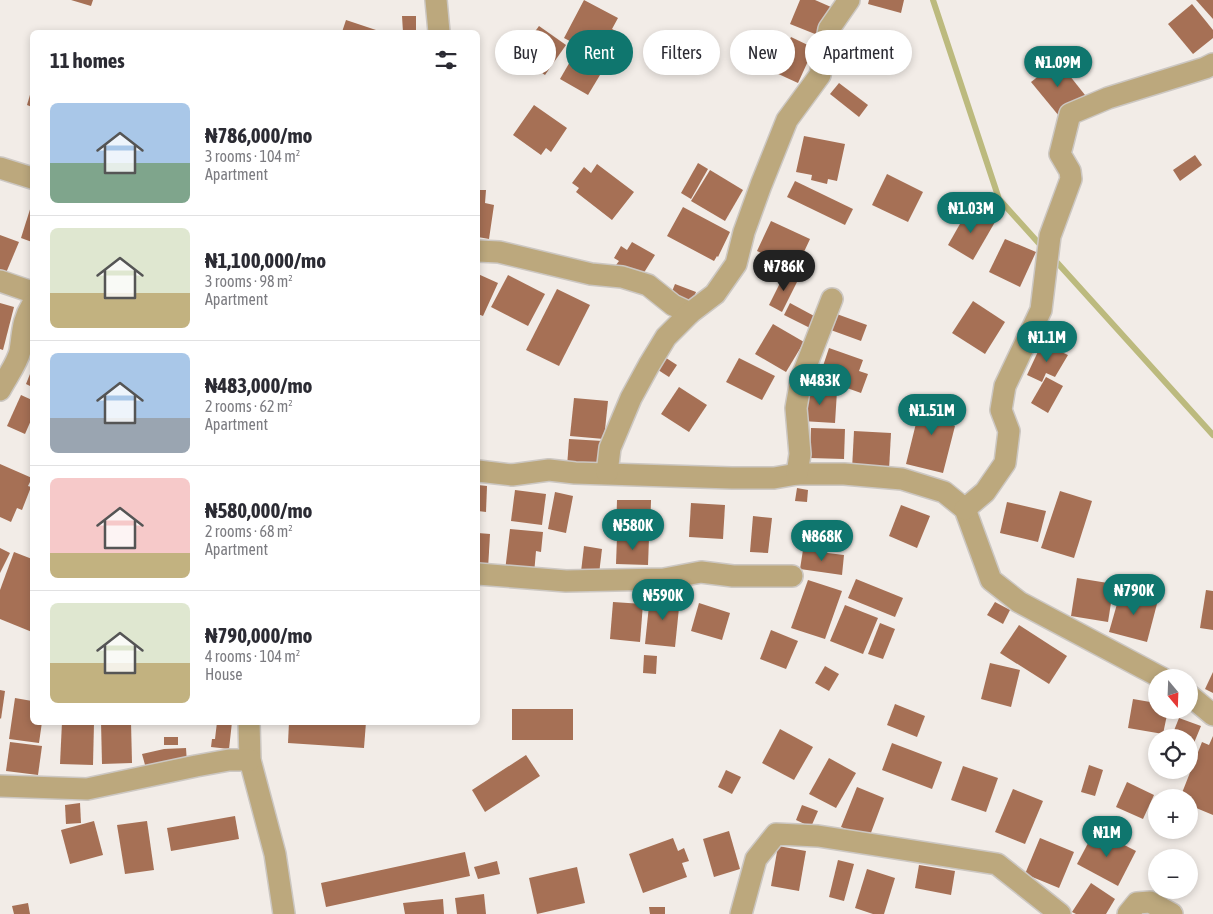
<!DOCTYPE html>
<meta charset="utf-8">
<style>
:root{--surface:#fff;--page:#f2f2f3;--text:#2b2b33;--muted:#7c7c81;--line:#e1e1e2;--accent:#0f766e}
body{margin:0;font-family:"Asap Condensed",sans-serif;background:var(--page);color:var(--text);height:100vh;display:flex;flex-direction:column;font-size:19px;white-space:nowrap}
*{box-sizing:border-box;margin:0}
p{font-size:16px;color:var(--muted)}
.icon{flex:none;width:28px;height:28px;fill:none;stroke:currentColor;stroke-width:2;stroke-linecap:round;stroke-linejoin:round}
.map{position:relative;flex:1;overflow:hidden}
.panel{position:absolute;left:30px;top:30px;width:450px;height:695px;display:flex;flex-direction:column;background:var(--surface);border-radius:8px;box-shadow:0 2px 8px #0003}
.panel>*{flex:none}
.top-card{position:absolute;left:495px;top:30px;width:475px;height:45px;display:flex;gap:10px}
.needle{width:32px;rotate:161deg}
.tools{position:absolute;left:1148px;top:669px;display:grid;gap:10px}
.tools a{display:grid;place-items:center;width:50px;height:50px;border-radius:50%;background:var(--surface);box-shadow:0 2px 8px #0003;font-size:25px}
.price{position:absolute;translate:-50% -42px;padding:0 11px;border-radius:18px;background:var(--accent);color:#fff;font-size:16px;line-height:32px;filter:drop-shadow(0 1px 2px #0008)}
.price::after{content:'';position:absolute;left:50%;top:30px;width:15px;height:11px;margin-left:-8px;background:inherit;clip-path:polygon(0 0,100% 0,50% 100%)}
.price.on{background:#222;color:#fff}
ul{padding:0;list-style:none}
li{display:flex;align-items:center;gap:15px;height:125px;padding:0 20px}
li+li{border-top:1px solid var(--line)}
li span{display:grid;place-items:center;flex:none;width:140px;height:100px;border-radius:8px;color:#555}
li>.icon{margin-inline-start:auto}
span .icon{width:60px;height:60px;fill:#fffc;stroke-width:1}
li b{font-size:21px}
h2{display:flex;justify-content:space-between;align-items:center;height:60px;padding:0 20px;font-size:21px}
.pill{padding:0 18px;border-radius:22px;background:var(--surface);box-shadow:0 2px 8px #0003;font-size:18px;line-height:45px}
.pill.on{background:var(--accent);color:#fff}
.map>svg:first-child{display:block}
</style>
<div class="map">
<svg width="1213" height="914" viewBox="0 0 1213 914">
<rect width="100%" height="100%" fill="#f2ece7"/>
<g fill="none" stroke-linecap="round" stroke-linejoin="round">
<g stroke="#bcba7e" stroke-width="6">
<path d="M933,0l66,199 45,50"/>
<path d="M1053,258l160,177"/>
</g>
</g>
<g fill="#a67055">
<path d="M71,0h22l-2,6z"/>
<path d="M584,0l34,18 -6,11 12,6 -10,18 -9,-5 -5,9 -36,-19z"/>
<path d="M800,0h15l16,7 -11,29 -30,-12z"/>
<path d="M869,0h35l-3,13 -33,-9z"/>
<path d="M1196,0h17v19z"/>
<path d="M1192,4l21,26v8l-20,16 -25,-30z"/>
<path d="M402,16h14v16h-13z"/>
<path d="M346,20l36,12h-40z"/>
<path d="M539,26l27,19 -21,30 -28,-19z"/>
<path d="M791,37l23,11 -16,35 -24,-11z"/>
<path d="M575,53l28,17 -15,25 -28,-16z"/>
<path d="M1058,61l27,34 -26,21 -28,-34z"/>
<path d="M839,83l29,22 -9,12 -29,-23z"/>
<path d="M32,88v19l-5,-2z"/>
<path d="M534,105l33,23 -16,24 -5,-4 -5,7 -28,-20z"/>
<path d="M804,136l41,8 -8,37 -9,-2 -1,5 -16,-4 1,-5 -16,-3z"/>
<path d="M1195,155l7,10 -22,16 -7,-11z"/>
<path d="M698,163l10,6 -17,30 -10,-6z"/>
<path d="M597,164l37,28 -22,28 -36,-28 3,-4 -7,-5 12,-16 7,6z"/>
<path d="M710,170l33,20 -18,31 -34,-20z"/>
<path d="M887,174l36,18 -15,30 -36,-17z"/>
<path d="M795,181l58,28 -8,16 -58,-28z"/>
<path d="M478,190h8l-1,13 9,2 -5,34 -11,-2z"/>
<path d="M32,203v39l-11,-4z"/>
<path d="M683,207l47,25 -12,25 -1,-1 -3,5 -47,-25z"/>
<path d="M969,208l26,14 -22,38 -25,-15z"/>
<path d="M771,221l39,18 -14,30 -39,-18z"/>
<path d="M0,235l19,7 -13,31 -6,-2z"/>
<path d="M1005,239l31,13 -16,35 -31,-15z"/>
<path d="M632,242l23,13 -15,24 -24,-14 3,-4 -5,-3 7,-12 6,4z"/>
<path d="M785,273l13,7 -16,32 -13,-7z"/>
<path d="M478,274l20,9 -15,33 -5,-2z"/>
<path d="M508,275l37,19 -17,32 -37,-19z"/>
<path d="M675,284l21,8 -6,15 -21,-8z"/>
<path d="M557,289l33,16 -31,61 -33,-16z"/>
<path d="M973,301l32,21 -20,32 -33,-21z"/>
<path d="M0,303l14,4 -11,43 -3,-1z"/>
<path d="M790,303l26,14 -6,11 -26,-13z"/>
<path d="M834,313l33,12 -6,16 -33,-12z"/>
<path d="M773,324l31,18 -18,30 -31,-18z"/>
<path d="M1042,343l26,12 -13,22 -9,-4 -4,9 -15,-7z"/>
<path d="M829,348l34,12 -4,11 9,3 -7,19 -42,-15z"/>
<path d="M663,356l14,9 -8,12 -14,-9z"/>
<path d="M739,358l36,18 -13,24 -36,-18z"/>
<path d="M32,369v18l-6,-3z"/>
<path d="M1046,377l17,9 -15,27 -17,-10z"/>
<path d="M679,387l28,18 -18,27 -28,-18z"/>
<path d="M804,389l33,2 -2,32 -33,-2z"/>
<path d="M21,395l11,5v18l-7,16 -18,-8z"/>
<path d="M574,398l34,3 -4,38 -34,-3z"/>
<path d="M922,399l35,8 -4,18 2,1 -12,47 -37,-9z"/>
<path d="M811,428l34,1 -1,30 -34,-1z"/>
<path d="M854,431l37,2 -2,37 -37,-1z"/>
<path d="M569,439l34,2 -1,28 -35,-2z"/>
<path d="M0,464l32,14 -4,8 3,1 -9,23 -5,-2 -6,14 -11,-5z"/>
<path d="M478,485l9,1 -1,26 -8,-1z"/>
<path d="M797,488l11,2 -1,12 -12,-1z"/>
<path d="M515,490l31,4 -4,31 -31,-4z"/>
<path d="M1060,491l32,10 -18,57 -33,-10z"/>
<path d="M555,492l18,4 -7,37 -18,-4z"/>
<path d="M617,500h34l-1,36 -34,-1z"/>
<path d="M1007,502l39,9 -8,31 -38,-9z"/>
<path d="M691,503l34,2 -2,34 -34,-2z"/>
<path d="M901,505l29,11 -13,32 -28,-12z"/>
<path d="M753,516l19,2 -4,35 -18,-1z"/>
<path d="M510,529l33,3 -2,20 -5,-1 -2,23 -29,-3z"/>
<path d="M478,533l12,1 -2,35 -10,-1z"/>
<path d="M617,537l32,1 -1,27 -32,-1z"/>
<path d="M584,546l18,3 -3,25 -18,-2z"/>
<path d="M0,548l10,5 -10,20z"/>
<path d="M803,550l41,5 -2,20 -42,-6z"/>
<path d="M14,552l18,7v73l-32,-13v-29z"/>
<path d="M1077,578l37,6 -6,38 -37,-6z"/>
<path d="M856,579l47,19 -8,19 -47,-19z"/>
<path d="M808,580l34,11 -17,48 -34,-11z"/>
<path d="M1121,590l37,10 -11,42 -38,-10z"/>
<path d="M1206,590l7,1v39l-13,-2z"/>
<path d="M650,596l30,2 -5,49 -30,-3z"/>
<path d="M613,602l30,2 -3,38 -30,-3z"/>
<path d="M995,602l15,8 -7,14 -16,-9z"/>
<path d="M699,603l31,10 -8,27 -31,-9z"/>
<path d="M845,605l33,13 -15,36 -33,-13z"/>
<path d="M880,623l15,6 -12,30 -15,-5z"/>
<path d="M1019,625l48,31 -18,28 -49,-31z"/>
<path d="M771,630l27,11 -12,28 -26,-10z"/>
<path d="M644,655l13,1 -1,18 -13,-1z"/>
<path d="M990,663l30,7 -9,37 -30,-8z"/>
<path d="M825,666l14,8 -10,17 -14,-8z"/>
<path d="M1213,672v21l-8,-4z"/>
<path d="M0,690l5,1 -4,28 -1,-1z"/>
<path d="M15,698l17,3v21h10l-3,21 -30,-4z"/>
<path d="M1133,699l23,4v7h12l-5,24 -35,-6z"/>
<path d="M895,704l30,12 -8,21 -30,-12z"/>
<rect x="512" y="709" width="61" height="31"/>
<path d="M1179,718l22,8 -12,29v-17h-18z"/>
<path d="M62,722l32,1 -1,42 -33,-1z"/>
<path d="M101,722h30l1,41 -30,1z"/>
<path d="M217,722h15l-3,27 -18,-2 1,-8h3z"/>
<path d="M289,722h77l-2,26 -76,-5z"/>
<path d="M780,729l33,18 -19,33 -32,-17z"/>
<path d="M1213,736v79l-24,-10v-7h-9l22,-56 7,3z"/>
<rect x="164" y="737" width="14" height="8"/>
<path d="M10,742l32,4 -4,29 -32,-4z"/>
<path d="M892,743l50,19 -10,27 -50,-19z"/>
<path d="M186,748l1,15 -40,9 -5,-18 22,-5z"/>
<path d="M526,755l14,21 -55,36 -13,-22z"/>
<path d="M829,758l27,15 -20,35 -27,-14z"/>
<path d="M1089,765l14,5 -8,26 -14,-4z"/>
<path d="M963,766l35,12 -12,34 -35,-12z"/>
<path d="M726,770l15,7 -9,17 -14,-7z"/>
<path d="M1127,782l27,13 -11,24 -27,-12z"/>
<path d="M857,787l27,11 -15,40 -28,-11z"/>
<path d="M1013,789l30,12 -18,43 -30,-12z"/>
<path d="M80,803l1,20 -15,1 -1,-19z"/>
<path d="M802,805l16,6 -7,16 -15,-7z"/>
<path d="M235,816l4,23 -68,12 -4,-23z"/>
<path d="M94,821l9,34 -33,9 -9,-34z"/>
<path d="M147,821l7,49 -29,4 -8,-49z"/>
<path d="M1095,830l41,21 -18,35 -41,-22z"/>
<path d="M729,831l11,38 -26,8 -11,-38z"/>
<path d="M673,838l5,13 6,-3 5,13 -7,2 5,14 -44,16 -14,-39z"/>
<path d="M1040,838l34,14 -15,36 -34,-14z"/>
<path d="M778,846l28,5 -7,40 -28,-5z"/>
<path d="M465,852l5,24 -144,31 -5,-24z"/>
<path d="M838,860l16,4 -10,37 -15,-4z"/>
<path d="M497,861l3,13 -22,5 -4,-12z"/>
<path d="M919,865l36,6 -4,24 -36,-7z"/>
<path d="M577,867l8,36 -48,11 -8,-36z"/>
<path d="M867,869l28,9 -11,36h-11l-18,-6z"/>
<path d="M1091,883l24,16 -9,15h-30l-4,-2z"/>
<path d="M484,894l2,20h-29l-2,-16z"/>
<path d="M443,899l1,15h-39l-2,-11z"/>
<path d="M28,903l2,11h-16l-2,-8z"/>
<path d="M649,907h16v7h-15z"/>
</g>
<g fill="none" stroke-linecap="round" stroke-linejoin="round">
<defs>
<g id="minor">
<path d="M436,0l3,32"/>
<path d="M0,168l32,10"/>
<path d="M478,251l21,1 92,22 31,3 26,8 25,20 17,8"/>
<path d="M0,281l32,11"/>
<path d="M0,390c6,-12 17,-26 20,-39 3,-18 2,-30 12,-46"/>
<path d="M478,471l34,4 37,-5 26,3 157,5h42l23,-4h47l58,5 42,13 21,17 26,71 28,22 143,76"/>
<path d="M607,473l3,-25 21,-50 18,-33 17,-28 24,-24 25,-19 21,-30 8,-32 17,-47 26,-65 33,-45 9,-46 20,-29"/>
<path d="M797,474l3,-20 -4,-46 5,-29 31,-80"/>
<path d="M965,509l20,-17 20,-29 4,-32 -8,-21 4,-24 36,-76 9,-74 21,-57 -1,-8 -10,-17 10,-40 38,-16 97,-30 8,-4"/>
<path d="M478,574l88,7 98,-2 37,-7 32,4h59"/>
<path d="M1189,695l24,20"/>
<path d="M249,722l1,38 25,94 9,60"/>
<path d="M0,786l87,3 109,-23 33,-6h21"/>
<path d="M741,914l15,-55 20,-25 42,2 179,28 63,50"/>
<path d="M1128,914l9,-11 13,-1 22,12"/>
</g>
</defs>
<use href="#minor" stroke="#ccc7c2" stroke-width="24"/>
<use href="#minor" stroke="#bca87d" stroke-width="21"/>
</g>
</svg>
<div class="tools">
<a><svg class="needle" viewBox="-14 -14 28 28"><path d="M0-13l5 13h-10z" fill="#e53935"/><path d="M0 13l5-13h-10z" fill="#7c7c81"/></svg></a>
<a><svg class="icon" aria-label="locate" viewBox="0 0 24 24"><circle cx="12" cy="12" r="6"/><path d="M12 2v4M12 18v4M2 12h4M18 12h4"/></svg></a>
<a>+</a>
<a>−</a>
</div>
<b class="price" style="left:1058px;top:88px">₦1.09M</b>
<b class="price" style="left:971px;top:234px">₦1.03M</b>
<b class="price on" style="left:784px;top:292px">₦786K</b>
<b class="price" style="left:1047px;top:363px">₦1.1M</b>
<b class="price" style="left:820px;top:406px">₦483K</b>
<b class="price" style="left:932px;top:436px">₦1.51M</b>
<b class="price" style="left:633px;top:551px">₦580K</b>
<b class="price" style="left:822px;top:562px">₦868K</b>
<b class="price" style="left:1134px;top:616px">₦790K</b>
<b class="price" style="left:663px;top:621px">₦590K</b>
<b class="price" style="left:1107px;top:858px">₦1M</b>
<div class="top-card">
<a class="pill">Buy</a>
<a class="pill on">Rent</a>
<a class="pill">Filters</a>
<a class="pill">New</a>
<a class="pill">Apartment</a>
</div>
<section class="panel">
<h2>11 homes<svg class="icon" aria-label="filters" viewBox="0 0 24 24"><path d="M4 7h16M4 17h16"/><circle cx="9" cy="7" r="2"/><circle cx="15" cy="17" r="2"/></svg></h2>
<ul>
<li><span style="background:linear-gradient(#a9c7e8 60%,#7fa58c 0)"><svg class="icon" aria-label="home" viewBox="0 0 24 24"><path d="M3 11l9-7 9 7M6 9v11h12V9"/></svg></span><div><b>₦786,000/mo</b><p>3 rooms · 104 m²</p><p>Apartment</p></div></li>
<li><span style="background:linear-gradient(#dfe7d0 65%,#c2b280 0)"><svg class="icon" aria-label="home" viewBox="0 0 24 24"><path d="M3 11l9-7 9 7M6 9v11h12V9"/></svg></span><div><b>₦1,100,000/mo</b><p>3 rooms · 98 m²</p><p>Apartment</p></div></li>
<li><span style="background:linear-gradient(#a9c7e8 65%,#9aa5b1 0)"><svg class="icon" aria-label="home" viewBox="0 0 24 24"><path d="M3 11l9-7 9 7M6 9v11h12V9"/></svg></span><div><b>₦483,000/mo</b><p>2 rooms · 62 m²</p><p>Apartment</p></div></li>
<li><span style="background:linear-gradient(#f6c9c9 75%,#c2b280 0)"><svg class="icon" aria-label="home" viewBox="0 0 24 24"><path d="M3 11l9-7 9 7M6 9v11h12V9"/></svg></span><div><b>₦580,000/mo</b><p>2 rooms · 68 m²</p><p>Apartment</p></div></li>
<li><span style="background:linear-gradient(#dfe7d0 60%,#c2b280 0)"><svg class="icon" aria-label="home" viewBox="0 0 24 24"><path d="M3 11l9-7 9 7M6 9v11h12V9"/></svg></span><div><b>₦790,000/mo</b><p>4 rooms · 104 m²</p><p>House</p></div></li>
</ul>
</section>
</div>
